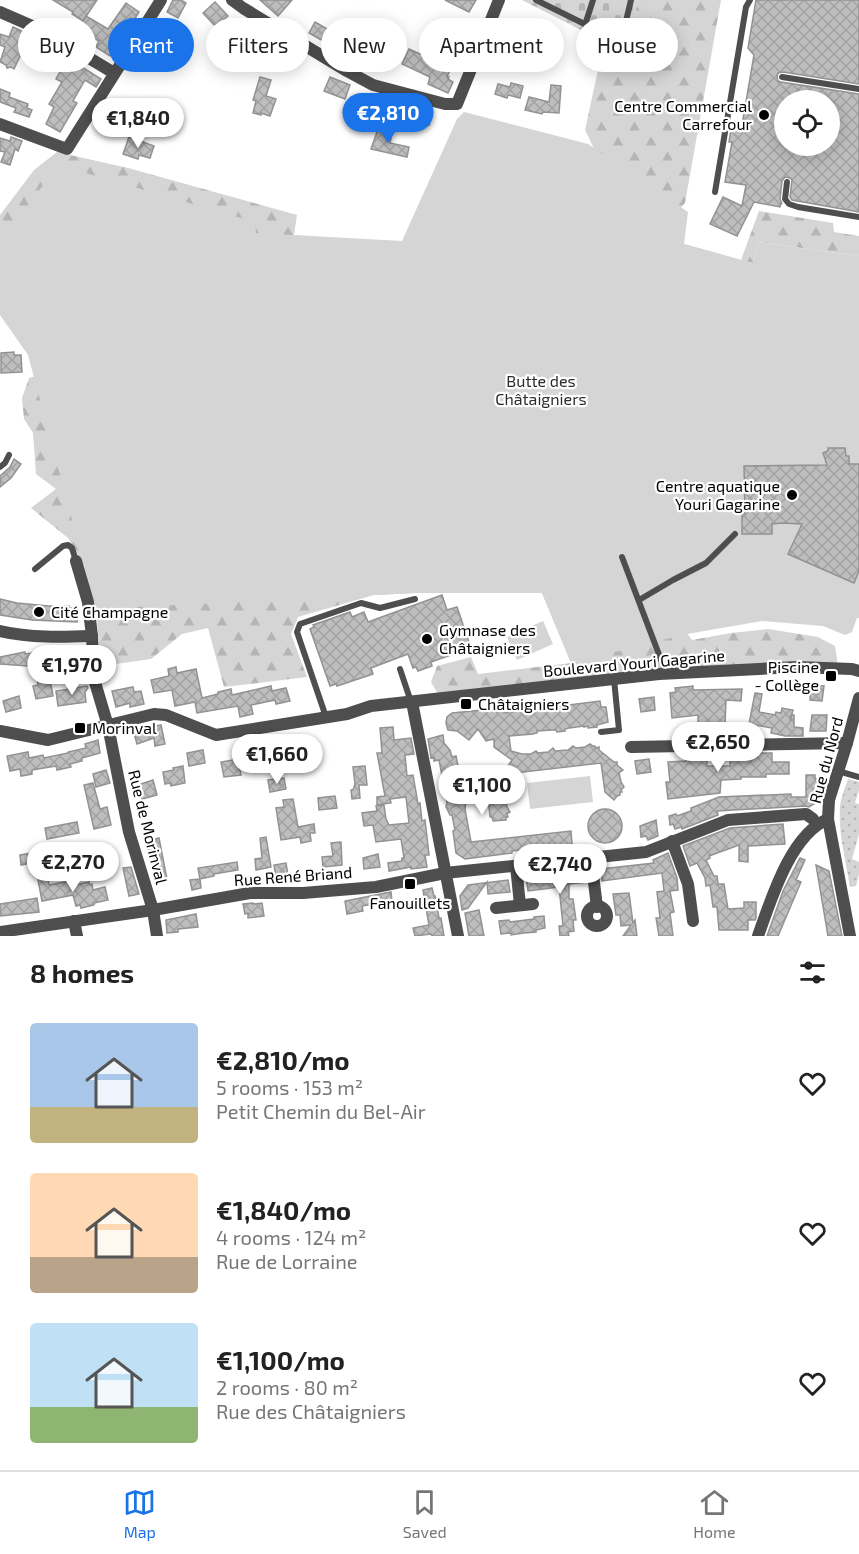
<!DOCTYPE html>
<meta charset="utf-8">
<style>
:root{--surface:#fff;--page:#f6f6f6;--text:#222;--muted:#767676;--line:#e0e0e0;--accent:#1a73e8}
body{margin:0;font-family:"Exo 2",sans-serif;background:var(--page);color:var(--text);height:100vh;display:flex;flex-direction:column;font-size:22px;white-space:nowrap}
*{box-sizing:border-box;margin:0}
p{font-size:20px;color:var(--muted)}
.icon{flex:none;width:33px;height:33px;fill:none;stroke:currentColor;stroke-width:2;stroke-linecap:round;stroke-linejoin:round}
.map{position:relative;height:936px;overflow:hidden}
.drawer{display:flex;flex-direction:column;background:var(--surface);flex:1}
.drawer>*{flex:none}
.banner{position:absolute;left:18px;top:18px;width:824px;height:54px;display:flex;gap:12px}
.fabs{position:absolute;left:774px;top:90px;display:grid;gap:12px}
.fabs a{display:grid;place-items:center;width:66px;height:66px;border-radius:50%;background:var(--surface);box-shadow:0 3px 15px #0003;font-size:30px}
.price{position:absolute;translate:-50% -51px;padding:0 14px;border-radius:21px;background:#fff;color:#222;font-size:20px;line-height:39px;filter:drop-shadow(0 2px 3px #0008)}
.price::after{content:'';position:absolute;left:50%;top:36px;width:18px;height:14px;margin-left:-9px;background:inherit;clip-path:polygon(0 0,100% 0,50% 100%)}
.price.selected{background:var(--accent);color:#fff}
ul{padding:0;list-style:none}
li{display:flex;align-items:center;gap:18px;height:150px;padding:0 30px}
li span{display:grid;place-items:center;flex:none;width:168px;height:120px;border-radius:6px;color:#555}
li>.icon{margin-inline-start:auto}
span .icon{width:72px;height:72px;fill:#fffc;stroke-width:1}
li b{font-size:26px}
h2{display:flex;justify-content:space-between;align-items:center;height:72px;padding:0 30px;font-size:26px}
.pill{padding:0 21px;border-radius:27px;background:var(--surface);box-shadow:0 3px 15px #0003;font-size:21px;line-height:54px}
.pill.selected{background:var(--accent);color:#fff}
.tabs{display:flex;justify-content:space-around;align-items:center;height:84px;border-top:2px solid var(--line);background:var(--surface);font-size:16px;color:var(--muted)}
.tabs a{display:grid;justify-items:center;gap:3px}
.tabs .selected{color:var(--accent)}
.map>svg:first-child{display:block}
</style>
<div class="map">
<svg width="859" height="936" viewBox="0 0 859 936">
<defs>
<pattern id="grass-dots" width="8" height="8" patternUnits="userSpaceOnUse" patternTransform="scale(1.5)"><rect width="8" height="8" fill="#d5d5d5"/><path d="M2 2h.1M6 6h.1" fill="none" stroke="#b5b5b5" stroke-width="1.8" stroke-linecap="round"/></pattern>
<pattern id="forest-firs" width="22" height="20" patternUnits="userSpaceOnUse" patternTransform="scale(1.5)"><rect width="22" height="20" fill="#d5d5d5"/><path d="M5 1l3.5 6h-7zM16 11l3.5 6h-7z" fill="#b5b5b5"/></pattern>
<pattern id="cemetery-stones" width="16" height="16" patternUnits="userSpaceOnUse" patternTransform="scale(1.5)"><rect width="16" height="16" fill="#d5d5d5"/><path d="M2 7V4a2 2 0 0 1 4 0v3zM10 15v-3a2 2 0 0 1 4 0v3z" fill="#b5b5b5"/></pattern>
<pattern id="building-cross-hatch" width="8" height="8" patternUnits="userSpaceOnUse" patternTransform="scale(1.5)"><rect width="8" height="8" fill="#bebebe"/><path d="M0 0l8 8M0 8l8-8" fill="none" stroke="#a2a2a2"/></pattern>
</defs>
<rect width="100%" height="100%" fill="#fff"/>
<path fill="url(#grass-dots)" d="M848,779l11,3v8l-4,13 4,1v30l-7,25 7,3v12l-3,12 -6,1c-4,-26 -12,-54 -10,-81 1,-9 5,-18 8,-27z"/>
<g fill="url(#forest-firs)">
<path d="M638,0h83l-36,203 -23,24 22,17 42,12 -20,67 -108,-166 -13,-27 19,-88 22,10z"/>
<path d="M57,152l71,16 169,47 -3,20 71,5 -17,266 334,120 10,14 39,-7 37,-4 50,8 17,9 3,20 -400,28 -7,-12 6,-16 34,-9 7,17 93,-11 -29,-70h-127l-41,2 -76,22 -7,17 16,43 -83,10 -16,-59 -26,6 -31,25 -50,7 -5,-57 -12,-44 -16,-27 -37,-30 25,-19 -20,-15 -3,-41 -9,-14 -2,-21 7,-20 11,-3 -40,-121v-39l34,-45z"/>
<path d="M759,211l74,12 1,9 25,4v20l-100,-14 -6,21 -12,-3z"/>
</g>
<path fill="url(#cemetery-stones)" d="M522,0h116l-12,53z"/>
<g fill="#d5d5d5">
<path d="M464,112l124,32 100,68 -4,32 69,19 6,-21 100,14v362h-2l-5,14 -7,3 -22,-9 -61,-5 -75,13 -116,29 -29,-70h-127l-319,16 -68,-254 -28,-40v-72l58,-78 197,57 1,11 146,8 55,-122z"/>
<path d="M543,621l10,23 -36,16 -10,-23z"/>
<path d="M590,776l3,26 -63,7 -3,-26z"/>
</g>
<g fill="url(#building-cross-hatch)" stroke="#929292" stroke-width="1.5" fill-rule="evenodd">
<path d="M53,0h44l-14,21 -11,-7 1,-2z"/>
<path d="M173,0h8l5,3 -8,15 -11,-6z"/>
<path d="M260,0h32l-14,16z"/>
<path d="M445,0h31l-7,12z"/>
<path d="M756,0h103v84l-76,-12 -5,1 -1,4 1,4 3,1 78,12v118l-67,-12 -2,-3 2,-17 -2,-2 -5,-1 -3,4 -2,18 2,5 -1,-1 -1,4 -26,-5 -17,34 -27,-12 13,-27 19,9 4,-21 -21,-3 7,-40h-3l2,-13 10,2 13,-76 -6,-7zM784,100h46v46h-46z"/>
<path d="M215,2l13,14 -12,11 -13,-14z"/>
<path d="M126,3l13,9 -5,8 -4,-2 -15,24 6,4 -4,7 -4,-2 -3,5 -14,-9 3,-6 -21,-12 8,-13 22,13z"/>
<path d="M315,22l14,8 -6,11 -14,-8z"/>
<path d="M13,27l11,5 -2,4 22,12 -5,10 -16,-8 -9,19 -3,-2 -4,1 -1,-3 -6,-3 5,-15 -5,-2v-11l9,3z"/>
<path d="M409,49l42,19 -4,9h2l-1,2 5,3 -5,11 -20,-9 2,-7 -28,-13z"/>
<path d="M64,54l14,8 -1,2 24,15 -5,8 -11,-7 -12,21 4,2 -17,29 -14,-8 8,-17 -5,-3 13,-22 -6,-3 7,-13 -5,-3z"/>
<path d="M260,77l11,3 -5,16 10,3 -6,17 -9,-3v2l-8,-2 3,-12 -3,-1z"/>
<path d="M330,77l20,8 -5,14 -21,-8z"/>
<path d="M511,83l12,3 -3,12 -12,-3 -1,3 -12,-4 3,-10 12,3z"/>
<path d="M551,85l10,1 -2,27 -16,-1 -1,2 -17,-4 4,-13 20,5z"/>
<path d="M0,89l10,4 -1,4 19,7 -1,4 5,2 -3,7 -15,-5 2,-4 -16,-6z"/>
<path d="M367,94l13,5 -5,13 -13,-5z"/>
<path d="M419,110l13,3 -3,12 -10,-2 -7,2 -4,-12z"/>
<path d="M378,129l14,4 -2,10 19,4 -2,10 -36,-8z"/>
<path d="M11,137l11,4 -4,10 -3,-2 -5,16 -9,-3 4,-10 -5,-1v-13l10,3z"/>
<path d="M129,137l25,9 -4,12 -11,-3 -1,4 -15,-5z"/>
<path d="M14,352v3h7l1,17 -21,1v-20z"/>
<path d="M828,448h17l1,8h3v8h10v107l-5,12 -66,-29 14,-30 -20,-1 -10,1v10h-30v-20h3l-1,-48 83,-1 -4,-12 5,-2z"/>
<path d="M14,459l7,5 -10,14 -11,9v-11l10,-9z"/>
<path d="M442,595l5,15 10,-3 14,41 -40,14 1,4 -14,5 -2,-4 -3,1 -5,-14 -37,14 2,6 -36,12 -1,-2 -6,2 -20,-57 4,-2 -1,-2 37,-13 2,5 12,-5 4,10z"/>
<path d="M0,599l17,4 32,3h20v2h9l-1,14 -45,-2 -32,-5z"/>
<path d="M59,649l2,11 -14,2 1,6 -13,-1v-2l-7,1 -28,-2v-7l25,-5v2z"/>
<path d="M176,667l1,6 19,-4 6,29 16,-4v-2l13,-3 1,6 39,-9 1,5 14,-3 4,13 -14,3 -1,-4 -24,5 2,9 -13,3 -2,-11 -41,7 -2,-11 -20,4 -3,-16 -18,3 -3,-13 18,-4 -1,-7z"/>
<path d="M48,669l5,27 -17,3 -3,-13 5,-1 -2,-13z"/>
<path d="M811,685l13,1 -2,15 -12,-1z"/>
<path d="M87,686l1,2 -3,4 1,10 -28,4 -2,-15z"/>
<path d="M693,686v4l49,-1 -1,12 -15,-1 -1,26 -27,-1v-10l-26,3 -2,-25 6,-1 -1,-4z"/>
<path d="M133,687l1,5 7,-1 3,13 -14,3v-4l-14,4 -4,-16z"/>
<path d="M755,693l7,1 -3,18 16,3 1,-3 5,1 1,-5 11,2 -3,11 1,-6h3v12l9,1v8h-18l-14,-3 1,-5 -23,-4z"/>
<path d="M19,696l2,12 -15,4 -3,-11z"/>
<path d="M654,697l1,13 -14,2 -2,-13z"/>
<path d="M600,701l1,6h5l2,15 -11,3v2l-9,1v-2l-4,1v-1l-15,2 -4,1v2l-8,1 -1,-2h-4l-15,1v2l-4,1 -24,2 2,15 11,3h9l5,-3 2,2 10,-1 5,-4 2,3 13,-1 5,-4 3,2 9,-1 5,-3 3,2h2l1,2 3,-1v3l15,12h3v3l6,5 -4,3 2,9 3,5 -3,3 1,2h-2v3l-3,1 -3,4 -9,-8 -4,-29 -95,11 -2,8 1,8 2,4 -1,6 1,7 3,5 -3,2 1,3h-2v3l-13,1 -1,-4h-2l-4,-41 7,-9 5,3h7l7,-10 -18,-13v-8l-8,2 -8,-12 -9,11 -12,-9 -9,-1 -2,-7 1,-6 5,-4 50,-5 1,5z"/>
<path d="M812,715h15l-1,16h-16z"/>
<path d="M161,725l4,19 -10,2 -1,-8 -17,6 -4,-14 12,-4 1,2z"/>
<path d="M393,727l1,13 17,-2 3,16 -9,1 2,21 6,-1 5,29 2,-1 2,18 3,-1 4,35h-4l2,12 -16,2v-2l-22,4 -1,-8 14,-2v-3h2l-3,-19 -25,3 -3,-17 -9,1 -2,-13 15,-2 -1,-5 8,-1 2,14 3,6 20,-2 -3,-26 -16,2 1,4 -14,2v-8l8,-1 -8,-43h5l-2,-25z"/>
<path d="M443,735l1,8 6,7 2,7 4,-1 7,34 -5,1 8,10 -1,8 6,33 100,-11 1,13 -7,1 1,2 -37,4 -1,-2 -16,2v2l-47,6 -9,-6 -3,-22 2,-1 -3,-15h-2l-4,-8 1,-5 -8,-42 -5,1v-4l-3,1 -3,-19z"/>
<path d="M98,740l2,13 -18,5v3l-12,3 1,3 -14,3 -1,-4 -24,4v4l-11,2 -1,-7 -10,2 -3,-15 21,-4 1,6 14,-3 1,3 24,-5v-1l18,-4 -1,-4z"/>
<path d="M275,741l2,11 -27,6v2l-11,2 -3,-15z"/>
<path d="M203,750l2,13 -16,3 -2,-13z"/>
<path d="M730,753h42v9h17v12h-23v3h-25v2l-20,1 -1,13 -52,6 -2,-17h4l-2,-20 18,-1v-3h16v1h5v7h23z"/>
<path d="M238,759l3,16 -17,2 -3,-15z"/>
<path d="M649,759l2,13 -14,2 -2,-13z"/>
<path d="M183,766l2,17 -14,3 -1,-3 -5,1 -2,-12 11,-2 -1,-2z"/>
<path d="M365,766l2,19h-8l1,13 -8,1 -1,-9h2l2,-6 -2,-17z"/>
<path d="M106,770l4,13 -14,4 -3,-13z"/>
<path d="M806,775h9v4h2v23l-8,5 -4,-1 -88,5 1,4 -36,14 -1,-2 -6,2 -2,-5 -3,1 -1,-9 7,-2 1,2 14,-5v-3l28,-11 72,-3v3h15z"/>
<path d="M284,778l2,11 -16,3 -2,-12z"/>
<path d="M153,780l4,15 -15,4 -4,-14z"/>
<path d="M93,783l7,26 7,-2 4,18 -17,4 -10,-44z"/>
<path d="M335,796l2,12 -18,2 -1,-12z"/>
<path d="M293,799l5,28 16,-3 1,9h-5l1,8 -10,2 -1,-6 -19,3 -5,-32 8,-1 -1,-7z"/>
<circle cx="605" cy="826" r="17"/>
<path d="M656,820l2,16 -10,4 -2,-4 -5,1 -1,-11z"/>
<path d="M77,822l2,11 -32,6 -2,-11z"/>
<path d="M783,824l2,20 -37,2v16l-9,-1v-16l-30,11 1,2 -4,2 8,16h3l1,8h6l4,25 16,-1v-6h12v16l-1,2h-7v10h-29l-2,-23h-4l-3,-22 -4,1 -1,-8 -8,-15 -7,3 -7,-20 47,-18z"/>
<path d="M266,837l5,30 -15,3 -1,-11 7,-1 -2,-20z"/>
<path d="M159,838l8,41 -10,3 -11,-41z"/>
<path d="M341,842l1,23 -19,2 -1,-10 11,-1 -2,-13z"/>
<path d="M45,851l2,5 -1,-1 18,-4 2,10 -18,4 -1,-5 -26,5 -1,-10z"/>
<path d="M668,853l9,25 1,12 -8,1 4,21 -4,1 3,23h-14l-3,-18h4l-3,-26 7,-1 -2,-18 -60,8 -1,-12 53,-6 -1,-3z"/>
<path d="M378,854l2,13 -16,2 -1,-11z"/>
<path d="M800,858l5,2 -9,20 5,2 -3,7 -20,47h-11l16,-45z"/>
<path d="M237,862l1,8 -24,4v2l-14,3 1,9 -9,2 -2,-10 10,-1 -2,-11z"/>
<path d="M286,863l3,18 -12,2 -3,-18z"/>
<path d="M816,865l13,6 13,65h-14z"/>
<path d="M131,867l8,27 -10,2 -6,-28z"/>
<path d="M584,871l2,11 -17,2v15h4l3,21h-3l1,11 -6,1 1,4h-9l-1,-10h4l-4,-39 -31,4 -2,-13z"/>
<path d="M48,878l1,7 21,-4 1,5 18,-4 1,3 2,-1 1,6 12,-3 3,13 -14,3v2l-13,3 -1,-3 -4,1 -3,-11 -31,6 -4,-21z"/>
<path d="M508,880l2,12 -22,2 -1,-12 -19,26 -6,2 -2,-14 8,-11z"/>
<path d="M432,888l2,8h1l4,22h2l3,18h-12l-1,-2 -16,2 -2,-8 16,-3 -6,-35z"/>
<path d="M391,892l1,9 -30,5 1,5 -16,3 -2,-13z"/>
<path d="M629,893l4,30 2,-3 2,16h-14l8,-11 -10,1 -1,-11h-4l-3,-21z"/>
<path d="M37,898l2,14 -39,4v-12z"/>
<path d="M253,903v1l9,-1 2,13 -16,2v-5l-3,1 -2,-10z"/>
<path d="M479,910l5,26h-15l-4,-23z"/>
<path d="M196,914l2,13 -20,2v3l-11,1 -1,-13z"/>
<path d="M544,916l1,12 -9,2v2l-12,1 -13,2v-2l-10,1 -2,-13 10,-1 1,2 24,-3v-2z"/>
</g>
<g fill="none" stroke-linecap="round" stroke-linejoin="round">
<g stroke="#4e4e4e" stroke-width="6">
<path d="M536,0l85,42 10,-42"/>
<path d="M585,25l8,-25"/>
<path d="M782,77l77,12"/>
<path d="M787,182l-2,17 4,5 9,3 61,10"/>
<path d="M715,192l31,-185 4,-7"/>
<path d="M0,467l5,-4 4,-8"/>
<path d="M622,557l44,116"/>
<path d="M35,569l28,-23 5,-1 4,3 4,13"/>
<path d="M639,600l34,-20 33,-17 29,-29"/>
<path d="M400,669l11,33"/>
<path d="M326,717l-29,-85 3,-8 61,-21 19,5 35,-9"/>
<path d="M601,732l18,-2 -5,-51"/>
<path d="M838,771l21,6"/>
</g>
<g stroke="#4e4e4e" stroke-width="12">
<path d="M232,0l11,8 104,63 26,14 72,19h12l42,-104"/>
<path d="M0,12l46,20 68,41"/>
<path d="M0,124l67,25 94,-149"/>
<path d="M76,561l12,41 4,34 2,43 14,47 21,106 24,78 4,26"/>
<path d="M0,631c30,7 62,6 92,5"/>
<path d="M412,702l46,234"/>
<path d="M0,731l48,9 106,-26 12,1 50,20 131,-21 24,-8 288,-32 138,-7 55,2 7,2"/>
<path d="M631,747l216,-4"/>
<path d="M672,841l16,43 5,37"/>
<path d="M591,858l6,49"/>
<path d="M516,866l4,39"/>
<circle cx="597" cy="916" r="10"/>
<path d="M496,908l37,-4"/>
<path d="M74,921l3,15"/>
<path d="M0,932l153,-22 97,-17h53l73,-6 69,-14 201,-21 82,-32 78,-6 7,5 4,6"/>
</g>
<g stroke="#4e4e4e" stroke-width="12">
<path d="M758,936c13,-36 32,-101 70,-117"/>
<path d="M850,936l-22,-117 1,-19 18,-57 12,-45"/>
</g>
</g>
<g fill="#000" stroke="#fff" stroke-width="2">
<circle cx="764" cy="115" r="6"/>
<circle cx="792" cy="495" r="6"/>
<circle cx="39" cy="612" r="6"/>
<circle cx="427" cy="639" r="6"/>
<rect x="825" y="670" width="12" height="12" rx="3"/>
<rect x="460" y="698" width="12" height="12" rx="3"/>
<rect x="74" y="722" width="12" height="12" rx="3"/>
<rect x="404" y="878" width="12" height="12" rx="3"/>
</g>
<g text-anchor="middle" stroke-width="4.5" stroke-linejoin="round" paint-order="stroke">
<g font-size="16" fill="#000" stroke="#fff" text-anchor="start">
<text x="752" y="112" text-anchor="end">Centre Commercial<tspan x="752" dy="18">Carrefour</tspan></text>
<text x="780" y="492" text-anchor="end">Centre aquatique<tspan x="780" dy="18">Youri Gagarine</tspan></text>
<text x="51" y="618">Cité Champagne</text>
<text x="439" y="636">Gymnase des<tspan x="439" dy="18">Châtaigniers</tspan></text>
<text x="819" y="673" text-anchor="end">Piscine<tspan x="819" dy="18">- Collège</tspan></text>
<text x="478" y="710">Châtaigniers</text>
<text x="92" y="734">Morinval</text>
<text x="410" y="909" text-anchor="middle">Fanouillets</text>
</g>
<g font-size="16" fill="#2c2c2c" stroke="#fff">
<text x="541" y="387">Butte des<tspan x="541" dy="18">Châtaigniers</tspan></text>
</g>
<g font-size="16" fill="#000" stroke="#fff">
<text transform="translate(634 663) rotate(-5)" y="6">Boulevard Youri Gagarine</text>
<text transform="translate(826 760) rotate(-75)" y="6">Rue du Nord</text>
<text transform="translate(148 827) rotate(76)" y="6">Rue de Morinval</text>
<text transform="translate(293 876) rotate(-4)" y="6">Rue René Briand</text>
</g>
</g>
</svg>
<div class="fabs">
<a><svg class="icon" aria-label="locate" viewBox="0 0 24 24"><circle cx="12" cy="12" r="6"/><path d="M12 2v4M12 18v4M2 12h4M18 12h4"/></svg></a>
</div>
<b class="price selected" style="left:388px;top:144px">€2,810</b>
<b class="price" style="left:138px;top:149px">€1,840</b>
<b class="price" style="left:72px;top:696px">€1,970</b>
<b class="price" style="left:718px;top:773px">€2,650</b>
<b class="price" style="left:277px;top:785px">€1,660</b>
<b class="price" style="left:482px;top:816px">€1,100</b>
<b class="price" style="left:73px;top:893px">€2,270</b>
<b class="price" style="left:560px;top:895px">€2,740</b>
<div class="banner">
<a class="pill">Buy</a>
<a class="pill selected">Rent</a>
<a class="pill">Filters</a>
<a class="pill">New</a>
<a class="pill">Apartment</a>
<a class="pill">House</a>
</div>
</div>
<section class="drawer">
<h2>8 homes<svg class="icon" aria-label="filters" viewBox="0 0 24 24"><path d="M4 7h16M4 17h16"/><circle cx="9" cy="7" r="2"/><circle cx="15" cy="17" r="2"/></svg></h2>
<ul>
<li><span style="background:linear-gradient(#a9c7e8 70%,#c2b280 0)"><svg class="icon" aria-label="home" viewBox="0 0 24 24"><path d="M3 11l9-7 9 7M6 9v11h12V9"/></svg></span><div><b>€2,810/mo</b><p>5 rooms · 153 m²</p><p>Petit Chemin du Bel-Air</p></div><svg class="icon" aria-label="heart" viewBox="0 0 24 24"><path d="M12 20l-8-8c-3-5 5-10 8-4 3-6 11-1 8 4z"/></svg></li>
<li><span style="background:linear-gradient(#ffd9b3 70%,#b9a48a 0)"><svg class="icon" aria-label="home" viewBox="0 0 24 24"><path d="M3 11l9-7 9 7M6 9v11h12V9"/></svg></span><div><b>€1,840/mo</b><p>4 rooms · 124 m²</p><p>Rue de Lorraine</p></div><svg class="icon" aria-label="heart" viewBox="0 0 24 24"><path d="M12 20l-8-8c-3-5 5-10 8-4 3-6 11-1 8 4z"/></svg></li>
<li><span style="background:linear-gradient(#bfe0f5 70%,#8fb573 0)"><svg class="icon" aria-label="home" viewBox="0 0 24 24"><path d="M3 11l9-7 9 7M6 9v11h12V9"/></svg></span><div><b>€1,100/mo</b><p>2 rooms · 80 m²</p><p>Rue des Châtaigniers</p></div><svg class="icon" aria-label="heart" viewBox="0 0 24 24"><path d="M12 20l-8-8c-3-5 5-10 8-4 3-6 11-1 8 4z"/></svg></li>
</ul>
</section>
<nav class="tabs">
<a class="selected"><svg class="icon" aria-label="map" viewBox="0 0 24 24"><path d="M3 6l6-2 6 2 6-2v14l-6 2-6-2-6 2zM9 4v14M15 6v14"/></svg>Map</a>
<a><svg class="icon" aria-label="saved" viewBox="0 0 24 24"><path d="M7 4h10v16l-5-4-5 4z"/></svg>Saved</a>
<a><svg class="icon" aria-label="home" viewBox="0 0 24 24"><path d="M3 11l9-7 9 7M6 9v11h12V9"/></svg>Home</a>
</nav>
